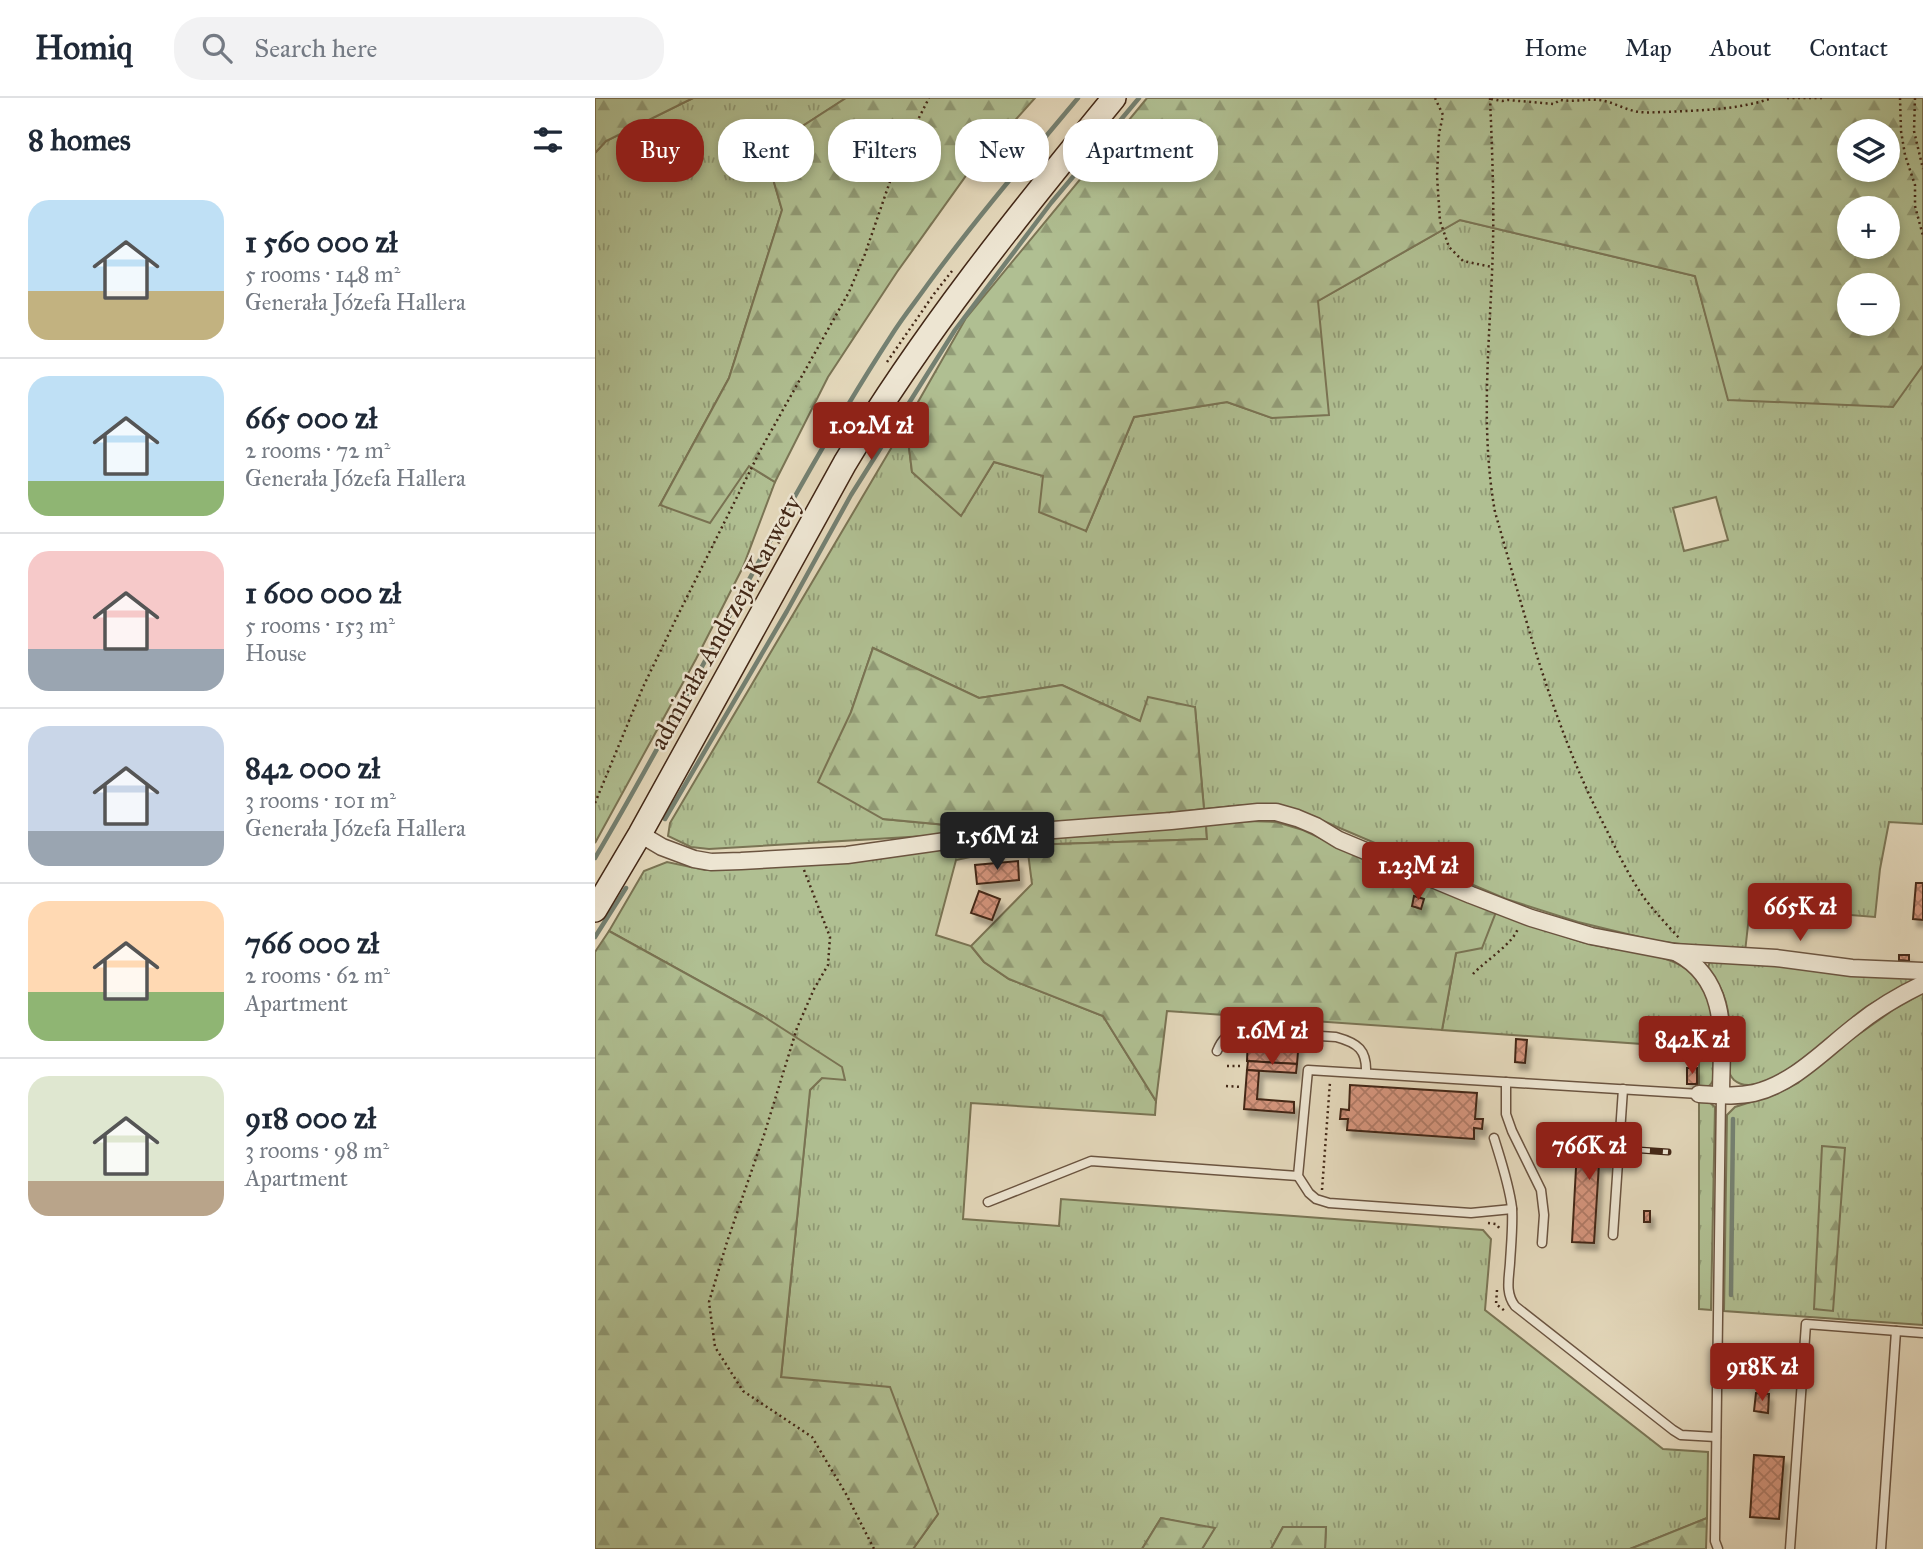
<!DOCTYPE html>
<meta charset="utf-8">
<style>
:root{--surface:#fff;--page:#f2f2f3;--text:#1f2937;--muted:#747a83;--line:#e0e1e3;--accent:#8f2418}
body{margin:0;font-family:"IM FELL Great Primer",serif;background:var(--page);color:var(--text);height:100vh;display:flex;flex-direction:column;font-size:26px;white-space:nowrap}
*{box-sizing:border-box;margin:0}
p{font-size:23px;color:var(--muted)}
.icon{flex:none;width:38px;height:38px;fill:none;stroke:currentColor;stroke-width:2;stroke-linecap:round;stroke-linejoin:round}
.map{position:relative;flex:1;overflow:hidden}
.details{display:flex;flex-direction:column;background:var(--surface);width:595px}
.details>*{flex:none}
.hud{position:absolute;left:21px;top:21px;width:665px;height:63px;display:flex;gap:14px}
.controls{position:absolute;left:1242px;top:21px;display:grid;gap:14px}
.controls a{display:grid;place-items:center;width:63px;height:63px;border-radius:50%;background:var(--surface);box-shadow:0 4px 10px #0003;font-size:35px}
.price{position:absolute;translate:-50% -60px;padding:0 16px;border-radius:7px;background:var(--accent);color:#fff;font-size:23px;line-height:46px;filter:drop-shadow(0 2px 4px #0008)}
.price::after{content:'';position:absolute;left:50%;top:42px;width:21px;height:16px;margin-left:-10px;background:inherit;clip-path:polygon(0 0,100% 0,50% 100%)}
.price.current{background:#222;color:#fff}
ul{padding:0;list-style:none}
li{display:flex;align-items:center;gap:21px;height:175px;padding:0 28px}
li+li{border-top:2px solid var(--line)}
li span{display:grid;place-items:center;flex:none;width:196px;height:140px;border-radius:21px;color:#555}
li>.icon{margin-inline-start:auto}
span .icon{width:84px;height:84px;fill:#fffc;stroke-width:1}
li b{font-size:30px}
h2{display:flex;justify-content:space-between;align-items:center;height:84px;padding:0 28px;font-size:30px}
.pill{padding:0 24px;border-radius:28px;background:var(--surface);box-shadow:0 4px 10px #0003;font-size:24px;line-height:63px}
.pill.current{background:var(--accent);color:#fff}
header{display:flex;align-items:center;gap:42px;box-sizing:border-box;height:98px;padding:0 35px;background:var(--surface);border-bottom:2px solid var(--line)}
header strong{font-size:33px}
nav{display:flex;gap:38px;margin-inline-start:auto;font-size:24px}
.search{width:490px;height:63px;background:var(--page);display:flex;align-items:center;gap:18px;box-sizing:border-box;padding:0 24px;border-radius:28px;color:var(--muted);font-size:26px}
main{display:flex;flex:1;min-height:0}
.map>svg:first-child{display:block}
</style>
<header>
<strong>Homiq</strong>
<div class="search"><svg class="icon" aria-label="search" viewBox="0 0 24 24"><circle cx="10" cy="10" r="6"/><path d="M15 15l6 6"/></svg>Search here</div>
<nav><a>Home</a><a>Map</a><a>About</a><a>Contact</a></nav>
</header>
<main>
<section class="details">
<h2>8 homes<svg class="icon" aria-label="filters" viewBox="0 0 24 24"><path d="M4 7h16M4 17h16"/><circle cx="9" cy="7" r="2"/><circle cx="15" cy="17" r="2"/></svg></h2>
<ul>
<li><span style="background:linear-gradient(#bfe0f5 65%,#c2b280 0)"><svg class="icon" aria-label="home" viewBox="0 0 24 24"><path d="M3 11l9-7 9 7M6 9v11h12V9"/></svg></span><div><b>1 560 000 zł</b><p>5 rooms · 148 m²</p><p>Generała Józefa Hallera</p></div></li>
<li><span style="background:linear-gradient(#bfe0f5 75%,#8fb573 0)"><svg class="icon" aria-label="home" viewBox="0 0 24 24"><path d="M3 11l9-7 9 7M6 9v11h12V9"/></svg></span><div><b>665 000 zł</b><p>2 rooms · 72 m²</p><p>Generała Józefa Hallera</p></div></li>
<li><span style="background:linear-gradient(#f6c9c9 70%,#9aa5b1 0)"><svg class="icon" aria-label="home" viewBox="0 0 24 24"><path d="M3 11l9-7 9 7M6 9v11h12V9"/></svg></span><div><b>1 600 000 zł</b><p>5 rooms · 153 m²</p><p>House</p></div></li>
<li><span style="background:linear-gradient(#c9d6e8 75%,#9aa5b1 0)"><svg class="icon" aria-label="home" viewBox="0 0 24 24"><path d="M3 11l9-7 9 7M6 9v11h12V9"/></svg></span><div><b>842 000 zł</b><p>3 rooms · 101 m²</p><p>Generała Józefa Hallera</p></div></li>
<li><span style="background:linear-gradient(#ffd9b3 65%,#8fb573 0)"><svg class="icon" aria-label="home" viewBox="0 0 24 24"><path d="M3 11l9-7 9 7M6 9v11h12V9"/></svg></span><div><b>766 000 zł</b><p>2 rooms · 62 m²</p><p>Apartment</p></div></li>
<li><span style="background:linear-gradient(#dfe7d0 75%,#b9a48a 0)"><svg class="icon" aria-label="home" viewBox="0 0 24 24"><path d="M3 11l9-7 9 7M6 9v11h12V9"/></svg></span><div><b>918 000 zł</b><p>3 rooms · 98 m²</p><p>Apartment</p></div></li>
</ul>
</section>
<div class="map">
<svg width="1328" height="1451" viewBox="0 0 1328 1451">
<defs>
<pattern id="grass-tufts" width="24" height="20" patternUnits="userSpaceOnUse" patternTransform="scale(1.75)"><rect width="24" height="20" fill="#b0bf92"/><path d="M3 7l-1-3M5 7V3M7 7l1-3M15 17l-1-3M17 17v-4M19 17l1-3" fill="none" stroke="#919b76"/></pattern>
<pattern id="forest-firs" width="22" height="20" patternUnits="userSpaceOnUse" patternTransform="scale(1.75)"><rect width="22" height="20" fill="#b0bf92"/><path d="M5 1l3.5 6h-7zM16 11l3.5 6h-7z" fill="#919b76"/></pattern>
<pattern id="building-cross-hatch" width="8" height="8" patternUnits="userSpaceOnUse" patternTransform="scale(1.75)"><rect width="8" height="8" fill="#d4947c"/><path d="M0 0l8 8M0 8l8-8" fill="none" stroke="#ae7965"/></pattern>
<filter id="shadow"><feDropShadow dx="4" dy="7" stdDeviation="2" flood-color="#0004"/></filter>
</defs>
<rect width="100%" height="100%" fill="#e3d7ba"/>
<filter id="stains"><feTurbulence type="fractalNoise" baseFrequency=".00286" numOctaves="4"/><feColorMatrix values="0 0 0 0 .2 0 0 0 0 .09 0 0 0 0 .02 0 0 0 .5 -.17"/></filter>
<radialGradient id="worn" r=".72"><stop offset=".6" stop-color="#630" stop-opacity="0"/><stop offset="1" stop-color="#630" stop-opacity=".3"/></radialGradient>
<g fill="url(#grass-tufts)" stroke="#7a7454" stroke-width="2" fill-rule="evenodd">
<path d="M98,0h153l-51,33 -24,41 11,38 -53,168 -69,127 89,-39 26,16 -32,85 -47,92 -101,184v-690l11,-12z"/>
<path d="M865,122l235,56 34,124 194,-39v463l-34,-2 -9,47 -5,48 -125,-10 -5,45 -89,-11 -78,-19 -72,-23 -199,-85 -34,-9h-29l-40,4 -9,-102 -55,14 -78,-36 -83,13 -106,-50 -22,64 32,107 75,7 1,8 -250,15 -18,-2 -23,-11 2,-13 236,-400 6,49 49,43 33,-53 50,14 42,55 48,-114 93,-15 45,16 46,-117zM1121,399l12,43 -44,11 -11,-43z"/>
<path d="M611,727l1,14 -180,6 -71,15 -20,75 35,11 13,16 25,17 94,37 53,85 -1,14 -184,-12 -8,116 96,7 2,-27 422,31 8,9 -6,71 178,139 45,3 -1,66 -77,31h-305l1,-22h-43l-12,22h-69l12,-20 -53,-11 -19,31h-229l25,-35 -157,-136 29,-288 12,-12 -59,-62 -154,-85 35,-60 23,-9 38,8 155,-9 120,-18z"/>
<path d="M901,814c28,10 57,21 86,30 33,10 93,8 116,37 21,28 15,66 16,99 -3,8 -6,10 -15,10v-40l-257,-18 14,-77z"/>
<path d="M1115,863l213,14c-19,13 -38,20 -57,32 -24,16 -102,99 -132,73 -3,-3 -4,-6 -6,-9 2,-26 5,-60 -8,-84 -4,-7 -8,-13 -12,-19z"/>
<path d="M1328,895v332l-199,-14 3,-196 8,-8 41,-13 22,-11 23,-22 72,-51z"/>
<path d="M1104,1003l10,1 6,5 -4,203 -12,-1z"/>
</g>
<g fill="url(#forest-firs)" stroke="#7a7454" stroke-width="2" fill-rule="evenodd">
<path d="M0,0h98l-87,43 -11,12z"/>
<path d="M251,0h189l-67,75 -71,99 -69,105 -53,105 -26,-16 -39,57 -50,-18 69,-127 53,-168 -11,-38 24,-41z"/>
<path d="M552,0h776v267l-30,42 -165,-7 -33,-124 -235,-56 -142,81 11,114 -57,3 -45,-16 -93,15 -48,114 -47,-19 4,-36 -49,-14 -33,54 -49,-44 -6,-49 60,-105zM1255,33h38v39h-38zM1255,110h38v39h-38zM1255,187h38v39h-38z"/>
<path d="M278,550l106,50 83,-13 78,36 8,-24 47,10 9,102 -245,25 -2,-8 -74,-7 -65,-37 33,-70z"/>
<path d="M653,723l28,1 27,8 73,34 120,48 -14,36 -26,5 -14,77 -275,-19 -11,90 -53,-85 -94,-37 -25,-17 -13,-16 61,-62 -5,-39 180,-6 -1,-14z"/>
<path d="M14,833l154,85 79,51 3,13 -23,-2 -12,12 -29,287 109,10 48,127 -25,35h-318v-597z"/>
<path d="M1227,1048l23,2 -12,163 -19,-2z"/>
<path d="M566,1420l54,10 -13,21h-60z"/>
<path d="M1112,1420l-1,31h-76z"/>
<path d="M688,1429h43l-1,22h-54z"/>
</g>
<g fill="none" stroke-linecap="round" stroke-linejoin="round">
<g stroke="#748071" stroke-width="4.5">
<path d="M70,721l122,-208 64,-116 104,-165 96,-127 88,-105"/>
<path d="M0,760c102,-172 187,-354 296,-522 11,-18 25,-35 37,-52 47,-64 99,-125 150,-186"/>
<path d="M0,839l31,-49"/>
<path d="M1136,1197l2,-176"/>
</g>
</g>
<g fill="url(#building-cross-hatch)" stroke="#432817" stroke-width="2" filter="url(#shadow)">
<path d="M423,763l1,19 -42,4 -2,-19z"/>
<path d="M1321,785h7v37l-10,-1z"/>
<path d="M384,793l21,8 -8,21 -21,-7z"/>
<path d="M819,798l10,3 -3,10 -9,-3z"/>
<path d="M1304,857h10v6l-10,-1z"/>
<path d="M653,938l51,4 -2,24 -50,-3z"/>
<path d="M921,941l11,1 -2,23 -10,-1z"/>
<path d="M653,963l49,3 -1,9 -49,-3z"/>
<rect x="1092" y="970" width="10" height="16"/>
<path d="M652,972l12,1 -2,28 37,3v11l-50,-4z"/>
<path d="M755,987l127,8 -2,26h8l-1,10 -8,-1v11l-127,-9 1,-11h-8l1,-10 8,1z"/>
<path d="M983,1033l34,2 -2,32 -11,-1 -5,79 -22,-1z"/>
<rect x="1049" y="1113" width="6" height="11"/>
<path d="M1161,1295l13,1 -1,19 -14,-2z"/>
<path d="M1159,1357l30,2 -5,62 -29,-2z"/>
</g>
<g fill="none" stroke-linecap="round" stroke-linejoin="round">
<defs>
<g id="lane">
<path d="M622,953c5,-12 10,-17 23,-20l96,6c22,6 31,13 30,36"/>
<path d="M911,984v32l6,17 29,59 3,25 -2,28"/>
<path d="M899,1040c7,23 15,46 18,70 1,18 -1,37 -2,55 -1,15 -5,30 5,43l158,124 8,5 35,2"/>
<path d="M393,1104l103,-41 207,15"/>
<path d="M917,1111l-41,4 -142,-10 -13,-4 -7,-6 -11,-17 10,-106 391,24"/>
<path d="M1018,1137l10,-146"/>
<path d="M1123,1451l-3,-8 6,-446"/>
<path d="M1195,1451l16,-225 117,9"/>
<path d="M1286,1451l15,-218"/>
</g>
<g id="street">
<path d="M45,736l22,13 32,12 17,3 30,-1 106,-6 141,-20 183,-14 87,-9h18l21,6 19,8 23,14 132,55 60,23 60,18 83,16 102,6 76,10 71,3"/>
<path d="M1082,855c55,29 44,90 44,142"/>
<path d="M1104,996c19,1 37,3 55,-1 41,-10 71,-44 104,-69 20,-16 42,-29 65,-40"/>
</g>
<path id="secondary" d="M0,812l45,-76 205,-371c78,-130 173,-248 269,-365"/>
</defs>
<use href="#lane" stroke="#6b5440" stroke-width="11"/>
<use href="#street" stroke="#6b5440" stroke-width="19"/>
<use href="#secondary" stroke="#432817" stroke-width="26"/>
<g stroke="#432817" stroke-width="2.5" stroke-dasharray="2 3.5" stroke-linecap="butt">
<path d="M840,0l8,17 -4,19 -2,42 3,45 9,26 14,14 29,6"/>
<path d="M895,0c2,48 4,97 3,145 -2,89 -14,180 2,269 30,104 57,210 106,307 14,27 26,55 44,80 10,13 23,27 35,40"/>
<path d="M1192,0h35"/>
<path d="M1305,0l1,33 4,24 10,30v21l8,30"/>
<path d="M1320,0l-1,33 9,38"/>
<path d="M896,1l11,2 6,-1 46,4 6,-4c13,2 25,-1 38,0 14,1 27,10 41,12 9,1 18,0 27,0 36,-2 72,-2 106,-14"/>
<path d="M292,264l47,-68 18,-23"/>
<path d="M144,518l45,-83"/>
<path d="M0,705l48,-116 31,-64 87,-174 88,-157 16,-38 32,-93 32,-63"/>
<path d="M209,772l26,67 -2,28 -14,24 -17,39 -33,107 -37,107 -18,60 6,45 28,44 69,46 34,57 28,55"/>
<path d="M878,876c12,-13 41,-31 45,-46"/>
<path d="M632,968h14"/>
<path d="M631,988l15,1"/>
<path d="M727,1092l8,-108"/>
<path d="M893,1125l8,1 4,5"/>
<path d="M902,1192l-1,14 9,7"/>
</g>
<use href="#lane" stroke="#ede5d2" stroke-width="8"/>
<use href="#street" stroke="#ede5d2" stroke-width="16"/>
<use href="#secondary" stroke="#ede5d2" stroke-width="23"/>
<defs>
<path id="rail" d="M1016,1050l57,4"/>
</defs>
<use href="#rail" stroke="#432817" stroke-width="7"/>
<use href="#rail" stroke="#ede5d2" stroke-width="4.5" stroke-dasharray="13" stroke-linecap="butt"/>
</g>
<g text-anchor="middle" stroke-width="5" stroke-linejoin="round" paint-order="stroke">
<g font-size="26" fill="#432817" stroke="#ede5d2">
<text transform="translate(130 524) rotate(-61)" y="9">admirała Andrzeja Karwety</text>
</g>
</g>
<rect width="100%" height="100%" filter="url(#stains)"/>
<rect width="100%" height="100%" fill="url(#worn)"/>
</svg>
<div class="controls">
<a><svg class="icon" aria-label="layers" viewBox="0 0 24 24"><path d="M12 4l9 5-9 5-9-5zM3 14l9 5 9-5"/></svg></a>
<a>+</a>
<a>−</a>
</div>
<b class="price" style="left:276px;top:364px">1.02M zł</b>
<b class="price current" style="left:402px;top:774px">1.56M zł</b>
<b class="price" style="left:823px;top:804px">1.23M zł</b>
<b class="price" style="left:1205px;top:845px">665K zł</b>
<b class="price" style="left:677px;top:969px">1.6M zł</b>
<b class="price" style="left:1097px;top:978px">842K zł</b>
<b class="price" style="left:994px;top:1084px">766K zł</b>
<b class="price" style="left:1167px;top:1305px">918K zł</b>
<div class="hud">
<a class="pill current">Buy</a>
<a class="pill">Rent</a>
<a class="pill">Filters</a>
<a class="pill">New</a>
<a class="pill">Apartment</a>
</div>
</div>
</main>
